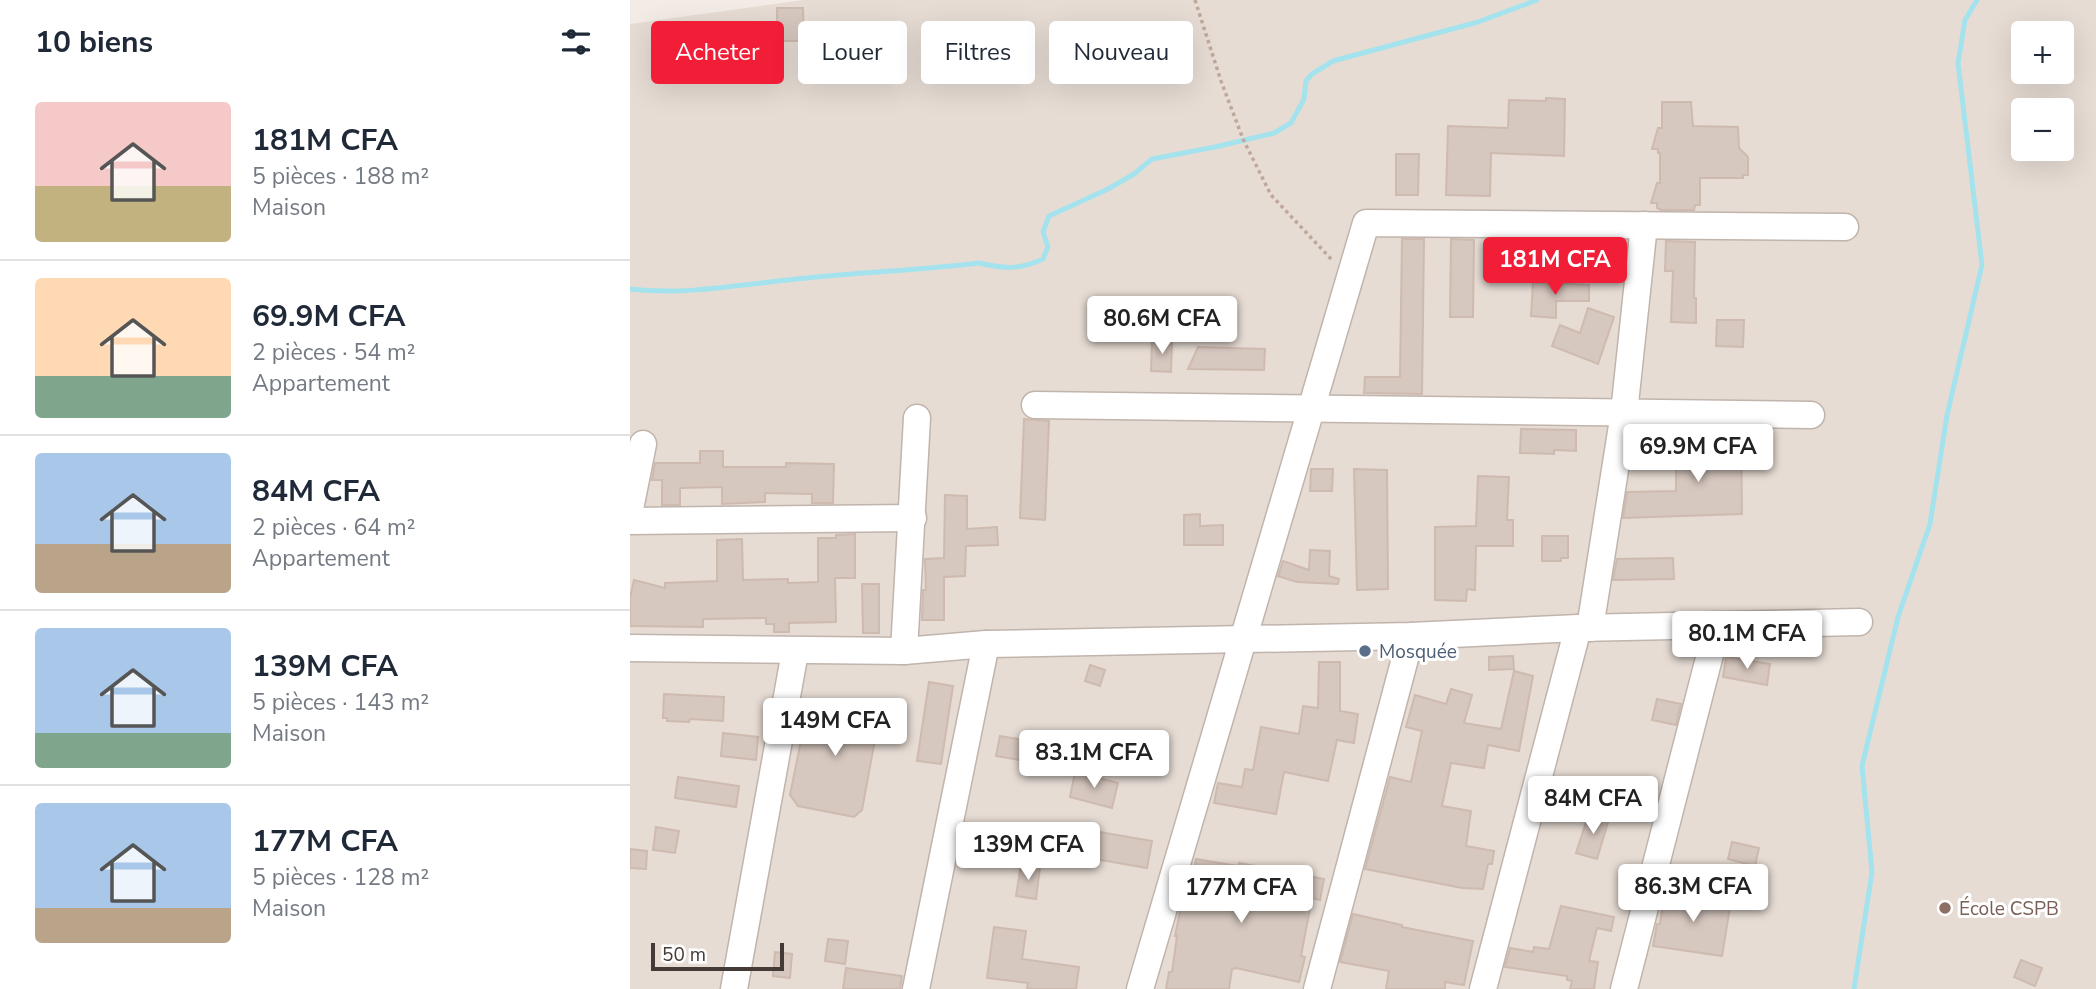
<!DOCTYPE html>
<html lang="fr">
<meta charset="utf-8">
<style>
:root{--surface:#fff;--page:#f6f6f7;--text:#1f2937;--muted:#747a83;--line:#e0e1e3;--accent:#f21d37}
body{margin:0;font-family:"Nunito Sans",sans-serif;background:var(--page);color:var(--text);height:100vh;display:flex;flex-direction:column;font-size:26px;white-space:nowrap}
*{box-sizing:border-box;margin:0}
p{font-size:23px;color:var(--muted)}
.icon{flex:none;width:38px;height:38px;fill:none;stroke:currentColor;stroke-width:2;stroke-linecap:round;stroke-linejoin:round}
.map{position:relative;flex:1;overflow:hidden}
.sheet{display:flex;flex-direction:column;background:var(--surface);width:630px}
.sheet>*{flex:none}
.guide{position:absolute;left:21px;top:21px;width:665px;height:63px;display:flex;gap:14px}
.buttons{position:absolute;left:1381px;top:21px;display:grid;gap:14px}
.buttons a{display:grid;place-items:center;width:63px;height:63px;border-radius:7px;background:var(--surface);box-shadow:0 7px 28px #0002;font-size:35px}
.scale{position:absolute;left:21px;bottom:18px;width:133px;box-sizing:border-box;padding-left:7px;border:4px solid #453b36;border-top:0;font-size:19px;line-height:24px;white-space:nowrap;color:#453b36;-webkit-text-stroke:5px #fff;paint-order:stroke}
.price{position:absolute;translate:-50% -60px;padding:0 16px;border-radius:7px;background:#fff;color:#222;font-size:23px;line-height:46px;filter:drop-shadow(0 2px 4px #0008)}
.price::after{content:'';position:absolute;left:50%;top:42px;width:21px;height:16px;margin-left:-10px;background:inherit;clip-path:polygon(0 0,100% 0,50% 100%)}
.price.current{background:var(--accent);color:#fff}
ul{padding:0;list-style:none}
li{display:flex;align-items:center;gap:21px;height:175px;padding:0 35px}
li+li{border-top:2px solid var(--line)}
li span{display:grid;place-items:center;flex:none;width:196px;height:140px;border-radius:7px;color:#555}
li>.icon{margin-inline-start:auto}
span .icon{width:84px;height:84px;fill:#fffc;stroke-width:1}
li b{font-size:30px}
h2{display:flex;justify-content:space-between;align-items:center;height:84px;padding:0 35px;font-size:30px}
.tag{padding:0 24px;border-radius:7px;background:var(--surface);box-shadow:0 7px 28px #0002;font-size:24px;line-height:63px}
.tag.current{background:var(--accent);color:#fff}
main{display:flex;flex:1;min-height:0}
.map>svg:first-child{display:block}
</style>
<main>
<section class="sheet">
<h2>10 biens<svg class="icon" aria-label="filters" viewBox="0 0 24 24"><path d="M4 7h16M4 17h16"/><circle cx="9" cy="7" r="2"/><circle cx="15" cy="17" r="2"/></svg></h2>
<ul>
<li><span style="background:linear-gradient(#f6c9c9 60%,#c2b280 0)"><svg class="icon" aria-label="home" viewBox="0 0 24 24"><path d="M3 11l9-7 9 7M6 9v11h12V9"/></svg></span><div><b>181M CFA</b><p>5 pièces · 188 m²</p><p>Maison</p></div></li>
<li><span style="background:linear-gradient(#ffd9b3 70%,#7fa58c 0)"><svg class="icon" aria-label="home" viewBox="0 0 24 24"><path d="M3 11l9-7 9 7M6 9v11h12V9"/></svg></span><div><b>69.9M CFA</b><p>2 pièces · 54 m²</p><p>Appartement</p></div></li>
<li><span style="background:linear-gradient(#a9c7e8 65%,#b9a48a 0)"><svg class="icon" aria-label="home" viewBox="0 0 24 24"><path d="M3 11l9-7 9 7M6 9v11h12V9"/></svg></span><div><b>84M CFA</b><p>2 pièces · 64 m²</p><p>Appartement</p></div></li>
<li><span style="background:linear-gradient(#a9c7e8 75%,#7fa58c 0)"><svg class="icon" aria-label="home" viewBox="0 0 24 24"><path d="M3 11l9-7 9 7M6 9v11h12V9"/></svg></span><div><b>139M CFA</b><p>5 pièces · 143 m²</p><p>Maison</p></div></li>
<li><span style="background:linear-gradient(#a9c7e8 75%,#b9a48a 0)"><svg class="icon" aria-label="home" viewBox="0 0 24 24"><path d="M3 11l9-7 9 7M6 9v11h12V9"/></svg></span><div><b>177M CFA</b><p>5 pièces · 128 m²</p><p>Maison</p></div></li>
</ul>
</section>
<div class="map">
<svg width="1466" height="989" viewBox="0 0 1466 989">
<rect width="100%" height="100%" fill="#f2ebe6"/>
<path fill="#e6dcd4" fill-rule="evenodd" d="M173,0h1293v989h-1466v-965zM1393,33h39v39h-39zM1393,110h39v39h-39z"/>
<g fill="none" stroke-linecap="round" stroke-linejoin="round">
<g stroke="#a4e3ed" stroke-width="5">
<path d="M0,289c60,7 118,-6 177,-11 57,-6 115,-8 172,-15 26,6 40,7 64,-4l5,-12 -5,-15 6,-16 59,-27 26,-15 18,-15 63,-12 59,-14 17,-10 13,-24 2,-18 6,-7 21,-13 145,-39 59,-22"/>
<path d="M1224,989l18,-117 -10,-106 36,-149 32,-93 17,-109 35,-150 -24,-202 7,-43 12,-20"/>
</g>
</g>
<g fill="#d6c7bf" stroke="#cebaaf" stroke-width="2">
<path d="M147,8h26l1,33h-27z"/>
<path d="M916,98l19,1 -1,57 -73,-3 -1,43 -44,-1 2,-69 60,2 1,-28 37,1z"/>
<path d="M1032,102h29l2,24 45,1 1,21 9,9v18h-5v3h-43v27h-5l-1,5h-33l-4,-2v-5h-6l6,-20h3v-30h-2v-4h-6l6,-21h4z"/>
<path d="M766,154h23l-1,41h-22z"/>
<path d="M772,239h22l-2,155 -58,-1 1,-16h35z"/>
<path d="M821,239l23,1 -1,77h-23z"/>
<path d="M1036,241l29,1 -1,56h2v25l-25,-1 2,-51h-8z"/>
<path d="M903,282l56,3v16h-33v17l-25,-2z"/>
<path d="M958,308l26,9 -16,47 -46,-18 8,-21 20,8z"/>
<path d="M1087,320h27l-1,27 -27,-1z"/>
<path d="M522,339l20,1 -1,32 -20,-1z"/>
<path d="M568,347l67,2 -1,21 -76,-1z"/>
<path d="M394,419l25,2 -4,99 -25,-2z"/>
<path d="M891,429l55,1v21l-22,-1v4l-34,-1z"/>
<path d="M1089,430h22l1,84 -119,4 4,-26 49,-1v-43h43z"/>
<path d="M70,451h23v16h63v-4l48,1 -1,39h-21v-9l-47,-1v9l-43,2v-17l-42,1v17h-18v-25h-10l3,-17h45z"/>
<path d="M681,469h22l-1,22h-22z"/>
<path d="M724,469l33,1 1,119 -31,1z"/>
<path d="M848,476l31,1 -2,43h6v26h-37l-1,44 -8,-1 -1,12 -31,-1v-73l41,-1z"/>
<path d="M315,495l22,1v33l30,-2 1,18 -32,1 -1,30 -21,1v43h-22l1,-30h3l-1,-31 19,-1z"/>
<path d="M570,514v12l23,-1v20h-39v-30z"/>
<path d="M225,534v44h-20l1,44 -47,1v9h-15v-8h-8v-6l-63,1v8l-73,-1v-28l4,-18 31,8v-5l52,-2v-41l25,-1 1,41 45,-1v4l30,-1v-44h18v-3z"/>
<path d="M912,536h26v22h-7v3h-19z"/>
<path d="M680,550l20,1 -1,25 10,3 -1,5 -41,-2 -19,-6 5,-15 26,9z"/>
<path d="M1043,558l1,21 -61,1 4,-21z"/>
<path d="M232,584h17v49h-16z"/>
<path d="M883,656l1,13 -25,1v-13z"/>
<path d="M1096,657l44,7 -3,21 -44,-8z"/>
<path d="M689,662h21v49l18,3 -4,29 -17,-3 -9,41 -44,-9 -8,42 -62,-11 4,-20 24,4 3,-18 8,1 8,-43 38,7 4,-28 15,2z"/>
<path d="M460,665l15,5 -5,16 -15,-5z"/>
<path d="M884,671l19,5 -14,75 -31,-6 -4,23 -33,-5 -9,43 29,5 -5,35 28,5 -2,13h-4l-5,25 -21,-1 -97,-19 25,-92 21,5 11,-51 -16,-4 9,-32 31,9 5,-15 21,6 -8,28 37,6z"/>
<path d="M299,682l24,4 -12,78 -24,-3z"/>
<path d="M34,694l60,3 -1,24 -33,-2 -1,3 -22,-1v-3h-4z"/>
<path d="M188,699l55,10 6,9 -17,92 -8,7 -56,-11 -8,-11 18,-89z"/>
<path d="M1027,699l24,5 -5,21 -24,-5z"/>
<path d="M93,733l35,4 -2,23 -35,-4z"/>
<path d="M370,736l29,5 -4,20 -29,-5z"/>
<path d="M433,738l19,6 -12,31 -18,-6z"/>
<path d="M445,772l43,11 -6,25 -42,-11z"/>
<path d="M48,777l61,9 -3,21 -61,-9z"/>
<path d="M959,813l20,6 -12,40 -21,-6z"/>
<path d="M424,824l98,17 -5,27 -98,-17z"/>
<path d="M26,827l23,4 -4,22 -22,-3z"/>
<path d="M1102,842l27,6 -4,18 -27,-7z"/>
<path d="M0,849l17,2 -1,18 -16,-1z"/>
<path d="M566,859l42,7 1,-3 85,16 -4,21 -8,-2 -11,58 4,1 -6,25 -63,-14 -4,1 -3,20h-63l3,-17h3l5,-36h-2l6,-30 2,-8 6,1z"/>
<path d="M391,865l19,2 -4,32 -20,-3z"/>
<path d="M1035,891l66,10 -9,55 -69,-10 4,-22h3z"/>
<path d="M931,906l53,11 -3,14 -14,-3 -8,33 9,1 -4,27h-24l2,-8 -5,-1v-4l-62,-9 5,-19 23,4 1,-5 15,2z"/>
<path d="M723,914l49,11v2l71,14 -9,44 -19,-3v7h-59l3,-18 -49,-9z"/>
<path d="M364,927l32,4 -4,28 57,8 -3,22h-40l-9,-1 1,-5 -41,-5z"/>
<path d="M198,939l20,2 -3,23 -20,-3z"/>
<path d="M145,952l17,2 -2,24 -17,-2z"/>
<path d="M1391,960l21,8 -7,18 -21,-9z"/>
<path d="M216,968l56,8 -2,13h-57z"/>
</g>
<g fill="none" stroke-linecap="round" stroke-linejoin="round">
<defs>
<g id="minor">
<path d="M405,405l776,10"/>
<path d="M0,509l13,-65"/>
<path d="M0,521l283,-3"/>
<path d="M960,628l34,-215 20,-188"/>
<path d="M0,648l274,3 82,-7 425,-8 167,-8 281,-6"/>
<path d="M274,651l13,-233"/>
<path d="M104,989l61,-337"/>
<path d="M286,989l70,-345"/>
<path d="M510,989l226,-766 479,4"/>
<path d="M687,989l94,-353"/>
<path d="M853,989l95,-361"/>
<path d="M994,989l93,-362"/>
</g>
</defs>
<use href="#minor" stroke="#c0b4ac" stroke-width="29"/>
<path stroke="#bfa89b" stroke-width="3.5" stroke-dasharray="3.5 3.5" stroke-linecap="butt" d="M565,0l26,81 22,58 28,56 61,65"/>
<use href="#minor" stroke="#fff" stroke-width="26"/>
</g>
<circle fill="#5c6f8a" stroke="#fff" stroke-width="2.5" cx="735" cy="651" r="7"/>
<circle fill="#8d6e63" stroke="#fff" stroke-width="2.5" cx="1315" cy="908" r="7"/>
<g text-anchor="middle" stroke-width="6" stroke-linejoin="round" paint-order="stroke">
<g font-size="19" fill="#4e5e75" stroke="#fff" text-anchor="start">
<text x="749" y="658">Mosquée</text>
</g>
<g font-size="19" fill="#785e54" stroke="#fff" text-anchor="start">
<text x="1329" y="915">École CSPB</text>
</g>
</g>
</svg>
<div class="buttons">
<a>+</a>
<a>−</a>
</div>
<div class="scale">50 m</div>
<b class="price current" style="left:925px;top:297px">181M CFA</b>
<b class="price" style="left:532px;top:356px">80.6M CFA</b>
<b class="price" style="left:1068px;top:484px">69.9M CFA</b>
<b class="price" style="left:1117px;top:671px">80.1M CFA</b>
<b class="price" style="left:205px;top:758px">149M CFA</b>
<b class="price" style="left:464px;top:790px">83.1M CFA</b>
<b class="price" style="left:963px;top:836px">84M CFA</b>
<b class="price" style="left:398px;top:882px">139M CFA</b>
<b class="price" style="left:1063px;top:924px">86.3M CFA</b>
<b class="price" style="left:611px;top:925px">177M CFA</b>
<div class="guide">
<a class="tag current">Acheter</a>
<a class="tag">Louer</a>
<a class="tag">Filtres</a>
<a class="tag">Nouveau</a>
</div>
</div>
</main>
